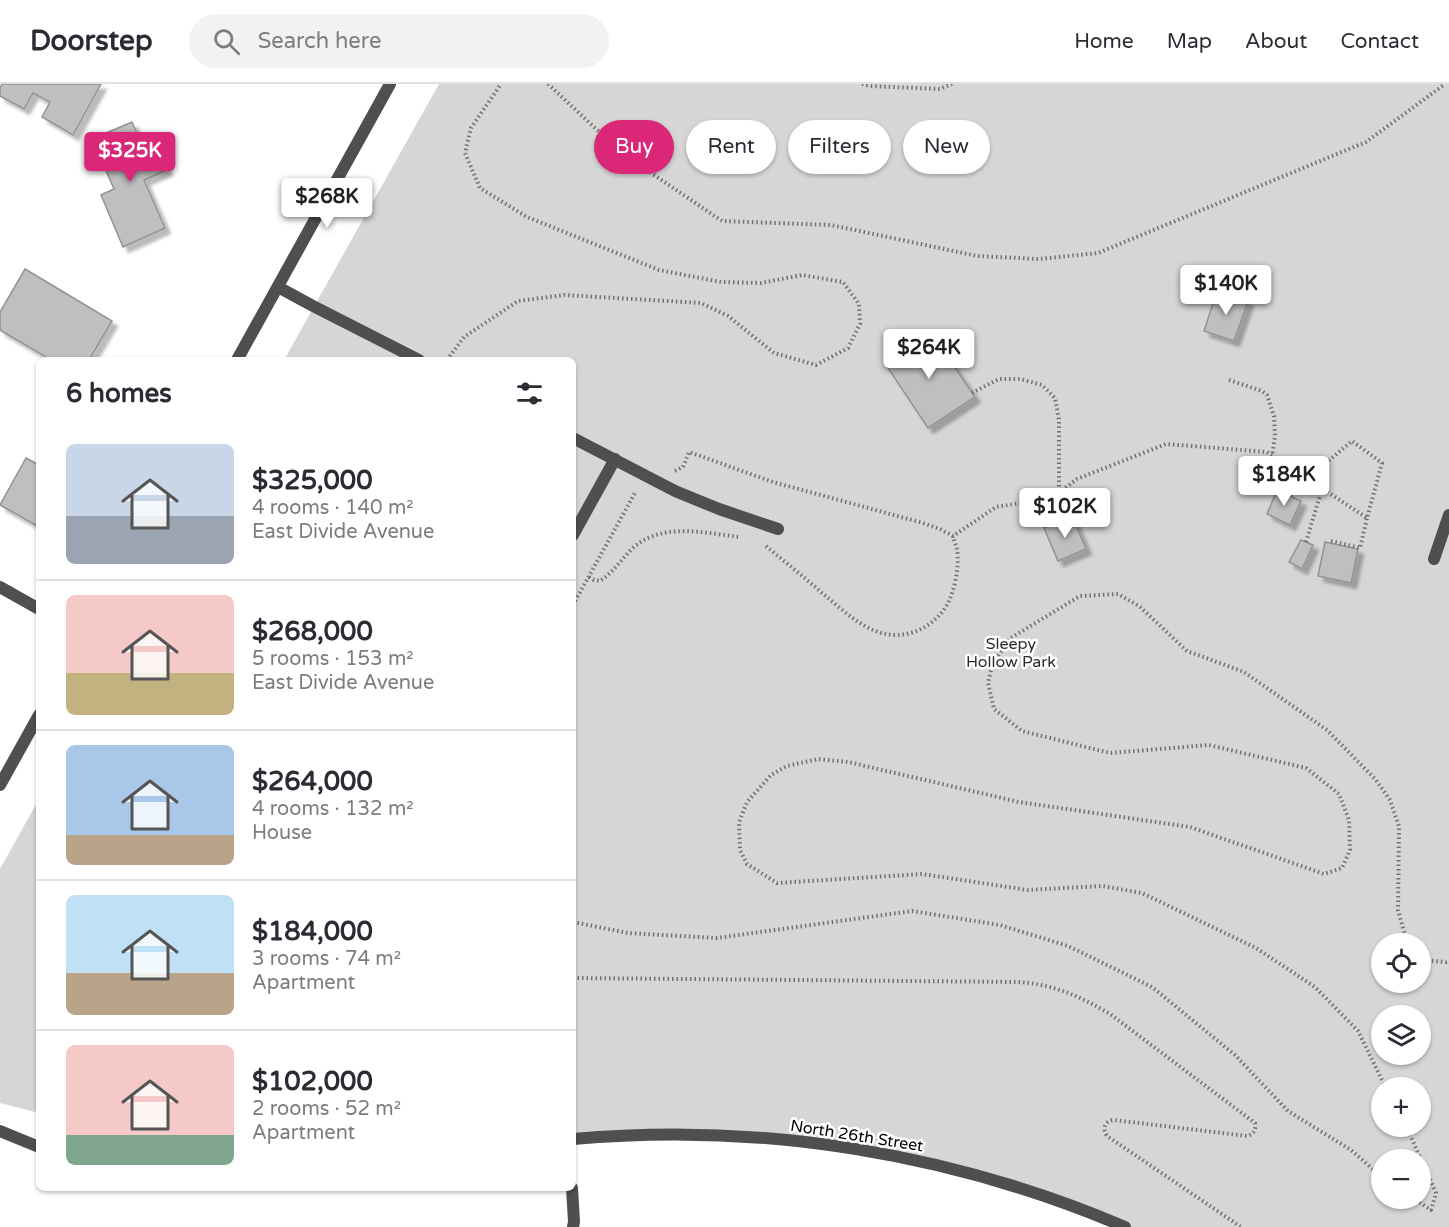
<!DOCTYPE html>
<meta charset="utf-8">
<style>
:root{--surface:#fff;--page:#f2f2f3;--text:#2b2b33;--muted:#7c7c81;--line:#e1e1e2;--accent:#db2777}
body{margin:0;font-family:"Varela Round",sans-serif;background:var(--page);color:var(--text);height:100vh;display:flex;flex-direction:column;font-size:22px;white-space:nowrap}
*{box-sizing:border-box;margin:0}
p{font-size:20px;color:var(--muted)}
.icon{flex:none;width:33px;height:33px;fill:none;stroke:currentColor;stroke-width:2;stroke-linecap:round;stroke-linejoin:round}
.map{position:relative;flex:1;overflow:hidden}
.panel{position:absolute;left:36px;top:273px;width:540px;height:834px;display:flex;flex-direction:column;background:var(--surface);border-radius:9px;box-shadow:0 2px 4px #0004}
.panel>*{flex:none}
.hud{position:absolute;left:594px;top:36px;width:570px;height:54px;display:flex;gap:12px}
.tools{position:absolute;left:1371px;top:849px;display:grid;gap:12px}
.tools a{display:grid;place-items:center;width:60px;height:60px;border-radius:50%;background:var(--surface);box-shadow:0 2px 4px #0004;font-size:30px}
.price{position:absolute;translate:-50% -51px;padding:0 14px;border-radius:6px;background:#fff;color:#222;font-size:20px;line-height:39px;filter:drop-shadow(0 2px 3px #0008)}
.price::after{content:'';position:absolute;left:50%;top:36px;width:18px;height:14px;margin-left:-9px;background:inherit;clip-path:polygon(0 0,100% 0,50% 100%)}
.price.on{background:var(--accent);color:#fff}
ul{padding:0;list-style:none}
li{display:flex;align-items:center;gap:18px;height:150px;padding:0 30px}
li+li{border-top:2px solid var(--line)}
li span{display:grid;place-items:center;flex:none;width:168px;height:120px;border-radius:9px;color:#555}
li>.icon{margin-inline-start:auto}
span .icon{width:72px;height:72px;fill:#fffc;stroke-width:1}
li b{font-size:26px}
h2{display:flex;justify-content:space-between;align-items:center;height:72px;padding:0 30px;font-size:26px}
.pill{padding:0 21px;border-radius:27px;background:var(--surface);box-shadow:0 2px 4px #0004;font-size:21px;line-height:54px}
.pill.on{background:var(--accent);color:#fff}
header{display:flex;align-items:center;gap:36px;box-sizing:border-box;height:84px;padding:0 30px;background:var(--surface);border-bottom:2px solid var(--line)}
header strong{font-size:28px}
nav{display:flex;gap:33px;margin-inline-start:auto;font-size:21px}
.search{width:420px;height:54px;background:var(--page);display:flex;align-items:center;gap:15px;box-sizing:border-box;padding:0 21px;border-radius:33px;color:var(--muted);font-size:22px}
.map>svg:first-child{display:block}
</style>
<header>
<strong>Doorstep</strong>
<div class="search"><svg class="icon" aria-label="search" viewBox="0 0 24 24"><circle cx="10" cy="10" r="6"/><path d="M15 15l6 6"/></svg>Search here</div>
<nav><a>Home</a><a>Map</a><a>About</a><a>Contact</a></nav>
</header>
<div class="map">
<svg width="1449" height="1143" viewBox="0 0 1449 1143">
<defs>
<filter id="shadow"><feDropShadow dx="5.5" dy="5.5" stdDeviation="1.5" flood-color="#0004"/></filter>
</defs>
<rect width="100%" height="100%" fill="#fff"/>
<g fill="#d6d6d6" fill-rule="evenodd">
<path d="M439,0h1010v1143h-324l-113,-42 -214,-44 -225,-2v-779h-289zM1382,860h38v38h-38zM1382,932h38v38h-38zM1382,1004h38v38h-38zM1382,1076h38v38h-38z"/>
<path d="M39,715v314l-39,-10v-234z"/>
</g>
<g fill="#bfbfbf" stroke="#939393" stroke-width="1.5" filter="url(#shadow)">
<path d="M2,0h99l-28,51 -31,-18 8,-15 -17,-9 -9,16 -24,-13v-8z"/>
<path d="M132,38l12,27 12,-5 11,26 -23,10 21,48 -42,19 -22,-52 13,-6 -22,-50z"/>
<path d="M25,185l87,52 -23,39h-38l-51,-30v-18z"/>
<path d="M1217,207l31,10 -14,40 -30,-10z"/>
<path d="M930,247l45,66 -47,31 -44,-66z"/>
<path d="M26,374l13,7v62l-39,-22z"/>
<path d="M1277,406l24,11 -11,24 -23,-11z"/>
<path d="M1072,432l14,33 -28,12 -14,-33z"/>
<path d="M1301,456l12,5 -11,24 -13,-7z"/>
<path d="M1325,458l33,7 -7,34 -33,-7z"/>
</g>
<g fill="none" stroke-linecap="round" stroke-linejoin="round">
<g stroke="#717171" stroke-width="4" stroke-dasharray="1.5 3" stroke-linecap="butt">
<path d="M548,0l75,70 99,67 109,4 146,31 62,3 59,-6 268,-111 79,-58"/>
<path d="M862,0l8,2 70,3 12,-5"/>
<path d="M447,276l17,-23 54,-36 46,-6 137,8 27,13 46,37 42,12 32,-17 12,-24 -1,-20 -16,-22 -41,-7 -41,8 -40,-1 -62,-12 -132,-53 -47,-29 -15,-35 6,-25 30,-44"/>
<path d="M1229,296l33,11 5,4 7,21 1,20 -3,20"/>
<path d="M972,309l27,-14h21l22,6 13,13 4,22v73l-5,16 5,12"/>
<path d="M675,387l8,-4 6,-15 84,30 150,41 17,6 13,7 43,-29 36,-6 27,-8 18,-14 89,-35 101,8 100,66 15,-55 -30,-22 -45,38"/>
<path d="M1290,412l7,-23"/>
<path d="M1331,457l29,7 7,-30"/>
<path d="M1306,458l16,-53"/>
<path d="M766,462c19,16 38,31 56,47 25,20 52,50 88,40 13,-3 24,-11 33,-22 11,-14 17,-44 14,-62 -1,-4 -3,-8 -4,-13"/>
<path d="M589,493l5,3 6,1c14,-9 22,-23 34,-34 30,-25 71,-14 105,-10"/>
<path d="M573,521l63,-114"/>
<path d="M573,838l55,11 89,5 195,-27 88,14 68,21 84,41 83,68 53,56 63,39 31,27"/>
<path d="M1420,873l2,3 24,2 3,-1"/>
<path d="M573,894l445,4c34,2 62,14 92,32l145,109c1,7 -1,11 -8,13l-133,-16c-9,1 -12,8 -7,16l134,91"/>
<path d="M1386,1004l-28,-57 -43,-44 -59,-39 -114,-55 -40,-7 -74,4 -106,-16 -145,9 -30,-19 -7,-14 -1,-28 8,-20 24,-27 16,-9 31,-7 30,3 171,40 171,25 134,47 18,-6 8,-18 -1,-30 -10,-26 -33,-26 -97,-23 -99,8 -88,-22 -28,-22 -6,-26 4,-17 17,-27 71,-43 38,-2 21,12 48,45 57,21 83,58 49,50 14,20 9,26 -1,84 7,25 6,9"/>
<path d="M1406,1042l30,67 -5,17 -18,-12"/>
</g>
<g stroke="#4f4f4f" stroke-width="12">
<path d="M278,203l35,19 106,54"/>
<path d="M573,354l102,53 44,18 59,20"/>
<path d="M573,451l42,-76"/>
<path d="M1434,475l15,-44"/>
</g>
<g stroke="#4f4f4f" stroke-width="12">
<path d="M0,503l39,22"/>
<path d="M0,1047l39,16"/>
<path d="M573,1055c188,-17 379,14 552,88"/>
<path d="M572,1104l2,34 -1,5"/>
</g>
<g stroke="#4f4f4f" stroke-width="12">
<path d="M237,276l153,-276"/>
<path d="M0,701l39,-70"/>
</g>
</g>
<g text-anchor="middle" stroke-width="5" stroke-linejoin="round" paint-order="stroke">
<g font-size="16" fill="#2d2d2d" stroke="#fff">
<text x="1011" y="565">Sleepy<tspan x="1011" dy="18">Hollow Park</tspan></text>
</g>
<g font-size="16" fill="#000" stroke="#fff">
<text transform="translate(857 1051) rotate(9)" y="6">North 26th Street</text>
</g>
</g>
</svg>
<div class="tools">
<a><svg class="icon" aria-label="locate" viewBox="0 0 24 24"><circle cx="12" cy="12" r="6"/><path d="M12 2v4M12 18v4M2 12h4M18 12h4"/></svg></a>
<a><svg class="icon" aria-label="layers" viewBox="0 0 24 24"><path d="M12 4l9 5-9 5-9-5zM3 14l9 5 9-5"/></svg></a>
<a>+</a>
<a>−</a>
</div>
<b class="price on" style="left:130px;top:99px">$325K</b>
<b class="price" style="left:327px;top:145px">$268K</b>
<b class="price" style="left:1226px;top:232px">$140K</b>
<b class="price" style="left:929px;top:296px">$264K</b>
<b class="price" style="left:1284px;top:423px">$184K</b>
<b class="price" style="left:1065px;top:455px">$102K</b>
<div class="hud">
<a class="pill on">Buy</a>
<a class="pill">Rent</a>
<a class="pill">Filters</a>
<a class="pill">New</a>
</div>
<section class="panel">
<h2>6 homes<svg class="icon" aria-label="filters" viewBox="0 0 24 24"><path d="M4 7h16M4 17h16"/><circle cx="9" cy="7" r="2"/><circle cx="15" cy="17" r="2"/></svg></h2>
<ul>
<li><span style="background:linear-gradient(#c9d6e8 60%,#9aa5b1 0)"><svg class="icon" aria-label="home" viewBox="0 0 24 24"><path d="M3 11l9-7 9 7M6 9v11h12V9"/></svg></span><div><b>$325,000</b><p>4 rooms · 140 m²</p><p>East Divide Avenue</p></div></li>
<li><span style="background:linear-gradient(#f6c9c9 65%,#c2b280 0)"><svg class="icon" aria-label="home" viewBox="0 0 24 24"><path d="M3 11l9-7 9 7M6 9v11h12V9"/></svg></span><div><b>$268,000</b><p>5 rooms · 153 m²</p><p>East Divide Avenue</p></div></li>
<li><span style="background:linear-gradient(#a9c7e8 75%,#b9a48a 0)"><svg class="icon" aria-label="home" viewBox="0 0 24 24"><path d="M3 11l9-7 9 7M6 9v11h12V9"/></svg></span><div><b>$264,000</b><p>4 rooms · 132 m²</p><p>House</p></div></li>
<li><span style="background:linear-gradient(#bfe0f5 65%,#b9a48a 0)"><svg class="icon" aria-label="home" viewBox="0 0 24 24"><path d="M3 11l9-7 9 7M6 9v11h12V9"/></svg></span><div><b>$184,000</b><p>3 rooms · 74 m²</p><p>Apartment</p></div></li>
<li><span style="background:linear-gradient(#f6c9c9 75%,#7fa58c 0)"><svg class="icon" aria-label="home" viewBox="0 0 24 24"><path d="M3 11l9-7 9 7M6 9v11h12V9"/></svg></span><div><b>$102,000</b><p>2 rooms · 52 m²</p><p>Apartment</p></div></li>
</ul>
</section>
</div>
